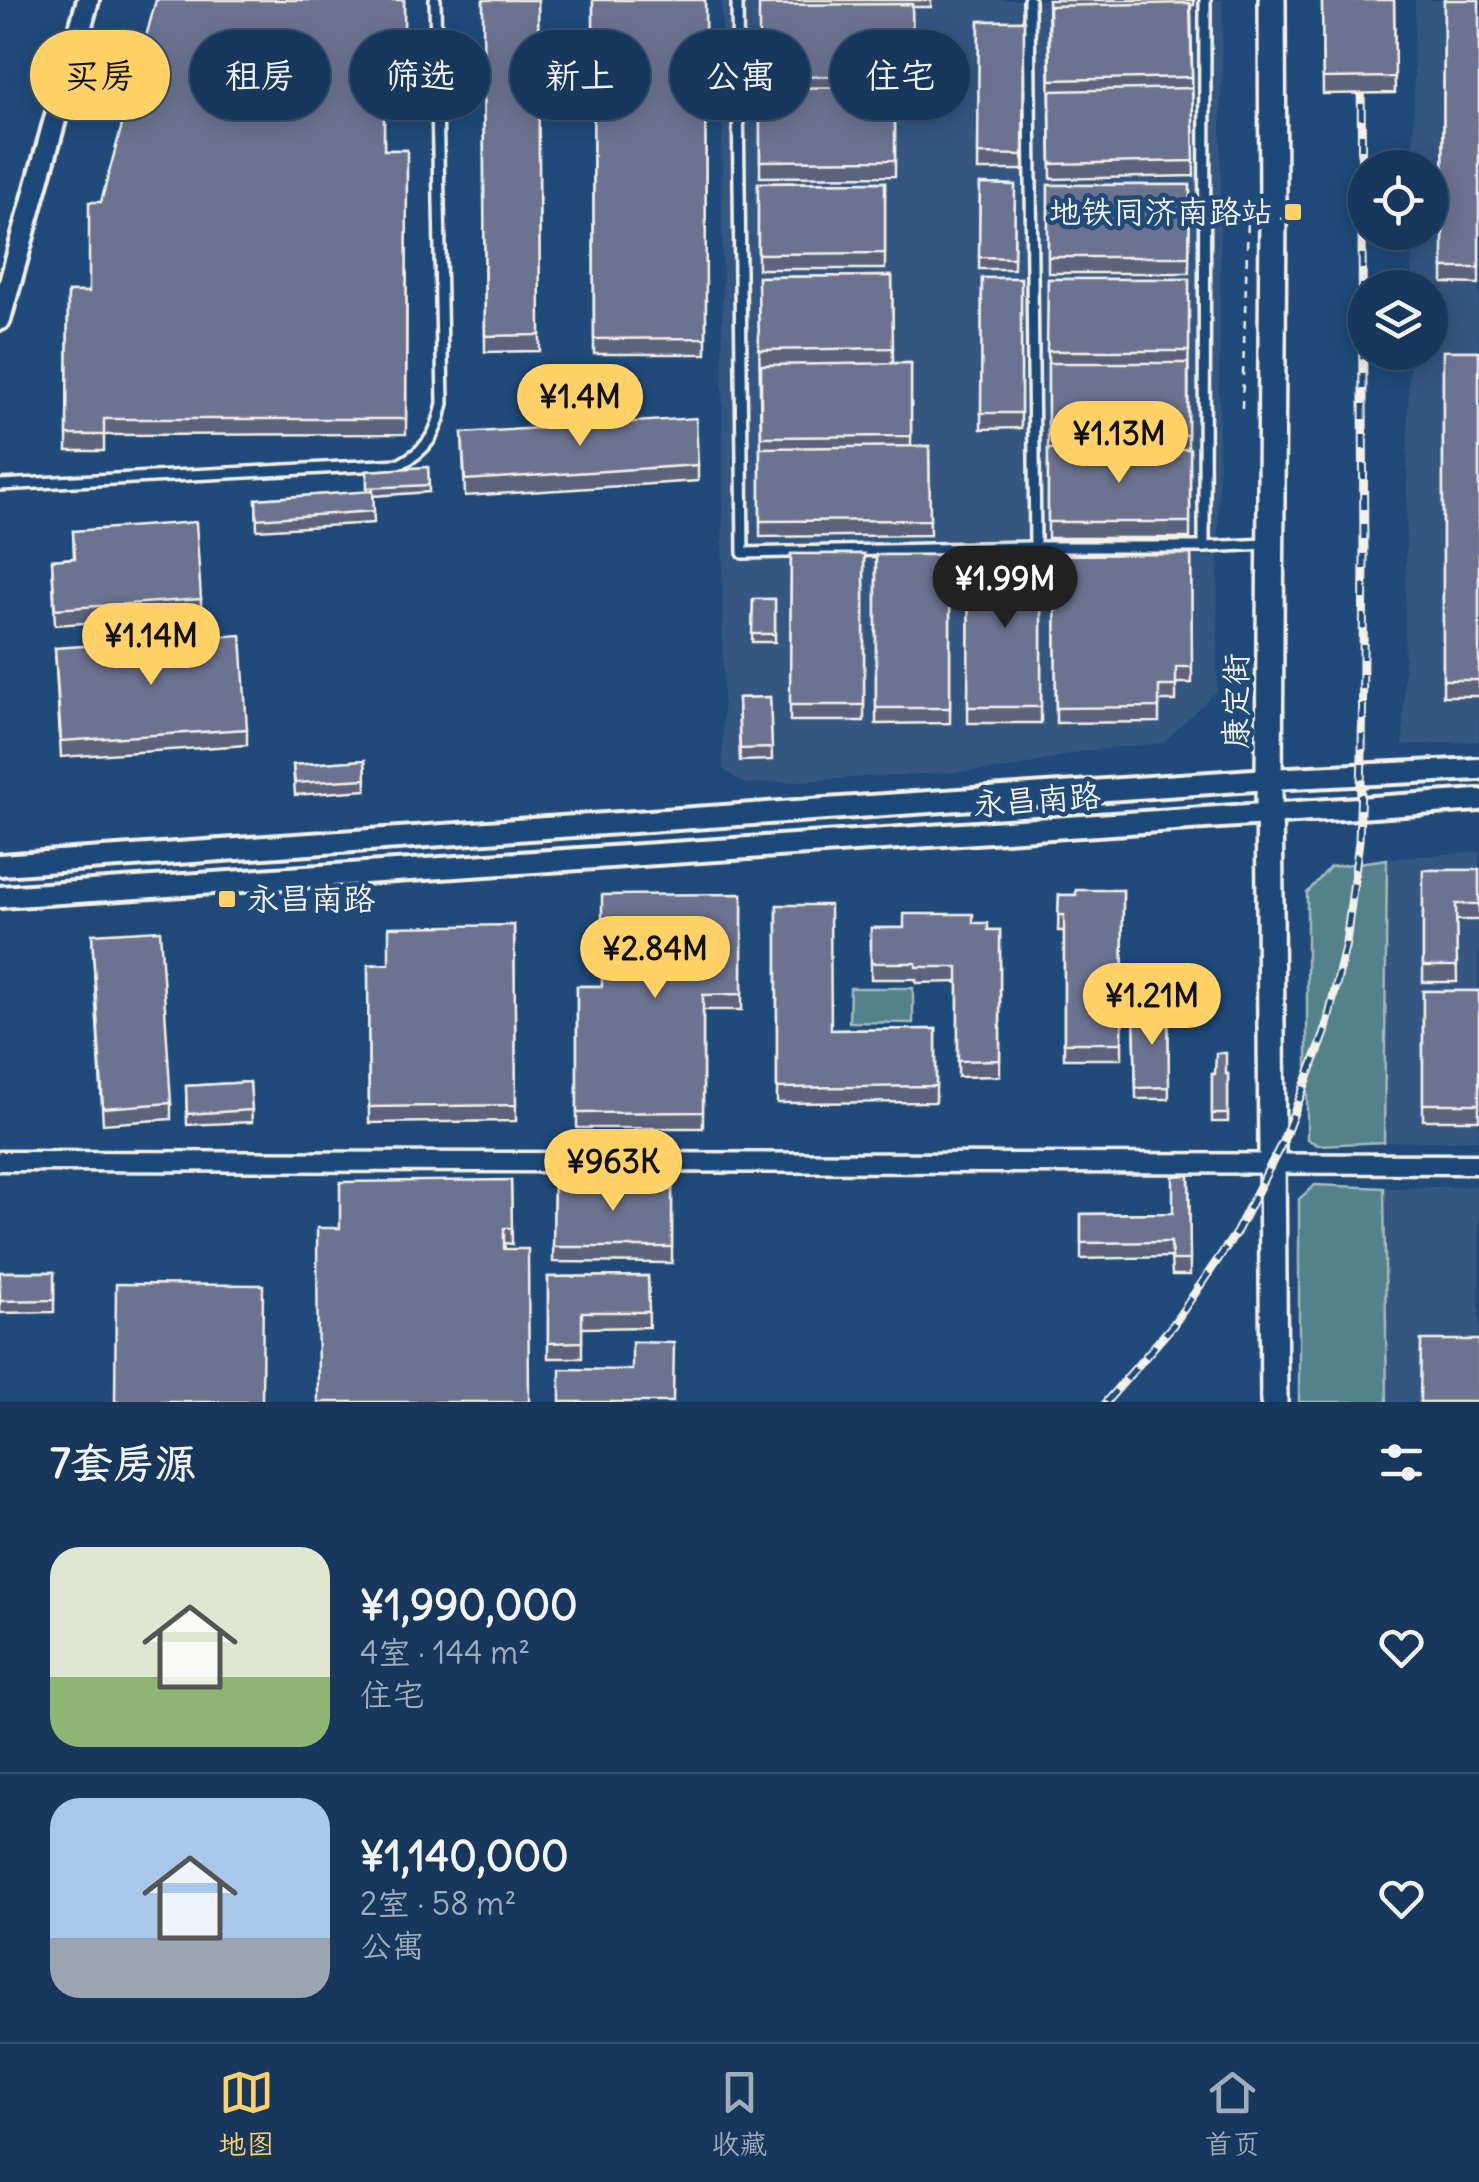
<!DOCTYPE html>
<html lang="zh">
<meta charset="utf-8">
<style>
:root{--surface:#17385c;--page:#203f62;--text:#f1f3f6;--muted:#9eacbb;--line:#365272;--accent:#ffd166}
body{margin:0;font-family:Delius,"LXGW WenKai TC",sans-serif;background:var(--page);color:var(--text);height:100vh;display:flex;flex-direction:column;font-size:38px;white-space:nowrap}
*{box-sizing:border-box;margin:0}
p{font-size:32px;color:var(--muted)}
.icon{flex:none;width:55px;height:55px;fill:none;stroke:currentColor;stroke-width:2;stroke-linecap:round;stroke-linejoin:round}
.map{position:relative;height:1402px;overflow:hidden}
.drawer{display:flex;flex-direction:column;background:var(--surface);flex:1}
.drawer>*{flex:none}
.hud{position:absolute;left:30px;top:30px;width:1420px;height:90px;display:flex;gap:20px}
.controls{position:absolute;left:1348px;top:150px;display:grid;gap:20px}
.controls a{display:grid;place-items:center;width:100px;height:100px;border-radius:50%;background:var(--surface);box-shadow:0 5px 25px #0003,0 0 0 2px var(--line);font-size:50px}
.price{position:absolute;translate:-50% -85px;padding:0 22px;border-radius:35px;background:var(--accent);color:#111;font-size:32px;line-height:65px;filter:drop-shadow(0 2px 5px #0008)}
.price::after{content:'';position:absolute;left:50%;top:60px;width:30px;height:22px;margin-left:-15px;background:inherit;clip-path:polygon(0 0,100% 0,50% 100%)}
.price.on{background:#222;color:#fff}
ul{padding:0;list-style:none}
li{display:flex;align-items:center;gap:30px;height:250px;padding:0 50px}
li+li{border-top:2px solid var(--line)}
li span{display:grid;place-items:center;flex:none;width:280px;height:200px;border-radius:30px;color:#555}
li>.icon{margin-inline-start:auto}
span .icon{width:120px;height:120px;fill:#fffc;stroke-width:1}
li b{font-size:42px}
h2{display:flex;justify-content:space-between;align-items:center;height:120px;padding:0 50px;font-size:42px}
.tag{padding:0 35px;border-radius:45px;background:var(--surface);box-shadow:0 5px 25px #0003,0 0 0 2px var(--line);font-size:35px;line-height:90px}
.tag.on{background:var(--accent);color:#111}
.tabs{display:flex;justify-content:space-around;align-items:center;height:140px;border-top:2px solid var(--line);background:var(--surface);font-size:28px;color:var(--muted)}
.tabs a{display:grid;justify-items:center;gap:5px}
.tabs .on{color:var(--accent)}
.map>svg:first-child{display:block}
</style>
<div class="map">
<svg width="1479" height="1402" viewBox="0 0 1479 1402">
<rect width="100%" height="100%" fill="#1f4a7a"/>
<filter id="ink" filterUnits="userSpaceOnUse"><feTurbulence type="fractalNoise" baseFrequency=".01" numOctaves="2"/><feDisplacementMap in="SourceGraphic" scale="20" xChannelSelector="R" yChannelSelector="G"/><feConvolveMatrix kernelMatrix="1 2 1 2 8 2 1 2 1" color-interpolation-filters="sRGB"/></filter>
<g filter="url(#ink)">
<g fill="#365681">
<path d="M722,0h500l-5,691 -54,52 -80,8 -74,18 -264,15 -22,-15z"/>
<path d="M1415,0h64v741l-76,4 6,-392 21,-1v-64l-19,-1 1,-54 18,-1v-64l-17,-1z"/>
<path d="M1479,851v289l-95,2 3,-283z"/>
<path d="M1479,1186v216h-92l-3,-214z"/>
</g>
<g fill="#53828b" stroke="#a4baba" stroke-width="2.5">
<path d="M1387,859l-3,283 -66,3 -11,-6v-246l23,-26z"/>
<path d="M850,988h63v35l-64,-1z"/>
<path d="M1315,1185l69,3 3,214h-88v-203z"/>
</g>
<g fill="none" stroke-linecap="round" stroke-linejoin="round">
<defs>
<g id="service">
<path d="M737,0l6,553 292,-6"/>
<path d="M1029,0l6,547h169l63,-3"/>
<path d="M0,485l400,-21c27,-14 37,-30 43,-61l-8,-403"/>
<path d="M1204,547l1,-547"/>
</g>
<path id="minor" d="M0,1161l1479,3"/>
<g id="tertiary">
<path d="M0,319l88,-319"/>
<path d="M0,865l1269,-86 210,-10"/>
<path d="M0,897l1479,-97"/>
</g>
<path id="secondary" d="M1272,0l1,210 -4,569 5,623"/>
</defs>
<use href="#service" stroke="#f4f1e8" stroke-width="16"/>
<use href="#minor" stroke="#f4f1e8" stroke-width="25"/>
<use href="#tertiary" stroke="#f4f1e8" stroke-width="28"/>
<use href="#secondary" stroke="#f4f1e8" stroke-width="32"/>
<path stroke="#f4f1e8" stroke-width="2.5" stroke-dasharray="8 8" stroke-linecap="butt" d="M1242,408l6,-190"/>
<use href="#service" stroke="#1f4a7a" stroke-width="9"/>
<use href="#minor" stroke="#1f4a7a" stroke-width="18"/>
<use href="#tertiary" stroke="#1f4a7a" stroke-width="20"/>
<use href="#secondary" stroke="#1f4a7a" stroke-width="25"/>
<defs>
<path id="rail" d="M1106,1402l67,-77 63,-92 47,-92 42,-108 21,-90 13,-102 3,-85 2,-199 -3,-492"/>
</defs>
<use href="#rail" stroke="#f4f1e8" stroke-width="9"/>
<use href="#rail" stroke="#1f4a7a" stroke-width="5" stroke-dasharray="15" stroke-linecap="butt"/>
<path stroke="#f4f1e8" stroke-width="2.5" stroke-dasharray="8 8" stroke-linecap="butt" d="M1248,218l57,1"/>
</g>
<g fill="#5d637d" stroke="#f4f1e8" stroke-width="2.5">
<path d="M404,0v77h-20v73h23l-1,284 -302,1v16h-37l1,-159h21l12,-90z"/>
<path d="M483,0h55l2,351 -55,1z"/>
<path d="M593,0h112l1,354h-112z"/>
<path d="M760,0h171v7h-19l1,84h-18v85l-135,1z"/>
<path d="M1048,0h146v5h-3l3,171 -143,3z"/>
<path d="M1322,0h72l1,93 -72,1z"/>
<path d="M1444,0h35v284l-36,-1z"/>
<path d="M979,21h45l-1,149h-45z"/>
<path d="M885,182v87h-127v-86z"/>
<path d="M980,184l35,1 -1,84h-35z"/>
<path d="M1048,185h142l-1,88h-141z"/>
<path d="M892,276l1,87h18v83h18l1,89 -170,2v-89h1l-3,-171z"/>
<path d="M982,278h39v150l-40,1z"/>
<path d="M1048,279h141l-1,170h2v89h-142z"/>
<rect x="1443" y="351" width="36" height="345"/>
<path d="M462,433l236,32v16l-233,15z"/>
<path d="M428,467l1,25 -56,4 1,27 -117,7 -1,-31 111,-7v-21z"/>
<path d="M73,531l128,68v16l-146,10 -3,-65 22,-2z"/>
<path d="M791,554h73v167h-74z"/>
<path d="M969,554h72v169h-73z"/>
<path d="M1191,554l1,129h-16v18h-17v21l-103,1 -1,-168z"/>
<path d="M876,555h74v168l-74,1z"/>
<path d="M753,599h22v43h-23z"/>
<path d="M55,648l192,81v16l-186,12z"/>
<path d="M770,697l2,63 -32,1 -2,-63z"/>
<path d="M365,760l1,30 -71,5 -2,-30z"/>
<path d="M1423,870h56v50h-23l1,62h-34z"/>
<path d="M1123,890l-1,169h-58v-128h-6l1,-36h17z"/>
<path d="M742,894v116h-39v118h-126v-142h25z"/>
<path d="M777,905l54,125 105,-1v73l-159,1z"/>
<path d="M973,923l15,7h12v146l-42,1v-95l-42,1v-4h-45v-51h33z"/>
<path d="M514,925l2,196 -147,2 -1,-158 21,-1z"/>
<path d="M92,934l79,169v16l-68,5z"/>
<rect x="1423" y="991" width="56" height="129"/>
<path d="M1134,1008h34l1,91h-33z"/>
<rect x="1212" y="1074" width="16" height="48"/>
<path d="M250,1082l2,40 -65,3 -1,-39z"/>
<path d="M1189,1175l1,100h-18l-1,-18 -90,2v-45l92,-1z"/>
<path d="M511,1180l1,64 -8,-1 25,159 -189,-174z"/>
<path d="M554,1180h118v83l-119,-1z"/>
<path d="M0,1272h54v40l-54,1z"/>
<path d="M648,1276l1,51 -67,1v30h-34v-81z"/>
</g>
<g fill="#6c7391" stroke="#f4f1e8" stroke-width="2.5">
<path d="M156,0h248v61h-20v89h23l-1,269h-302v16h-37l1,-143h21v-90h12z"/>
<path d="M483,0h55l2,335 -55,1z"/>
<path d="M593,0h112l1,338 -112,1z"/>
<path d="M1322,0h72l1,77 -72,1z"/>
<path d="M1444,0h35v268h-36z"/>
<path d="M1190,3l2,74 -142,3 -1,-74z"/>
<path d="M912,4l1,72 -154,1v-72z"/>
<path d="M979,21h45l-1,134 -45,-1z"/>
<path d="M895,87v73l-135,1v-73z"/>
<path d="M1192,88l2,73 -143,3 -1,-73z"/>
<path d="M885,182v71l-127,1v-71z"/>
<path d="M980,184l35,1 -1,73 -35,-1z"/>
<path d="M1048,185h142l-1,72h-141z"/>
<path d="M892,276l1,72 -134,2 -1,-73z"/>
<path d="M982,278h39v135h-40z"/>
<path d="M1048,279h141v72h-142z"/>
<rect x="1443" y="351" width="36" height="329"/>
<path d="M911,363v73l-150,1v-72z"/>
<rect x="1048" y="363" width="140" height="72"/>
<path d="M696,418l2,47 -233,15 -3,-47z"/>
<path d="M929,446l1,74 -170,1v-73z"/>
<rect x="1048" y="449" width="142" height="73"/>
<path d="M428,467l1,18 -62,3v-17z"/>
<path d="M373,491l1,20 -117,8 -1,-20z"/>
<path d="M196,522l5,77 -146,10 -3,-49 23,-2 -2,-27z"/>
<path d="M791,554h73v151h-74z"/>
<path d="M969,554h72v153h-73z"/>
<path d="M1191,554l1,113h-16v19h-17v21l-103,1 -1,-153z"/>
<rect x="876" y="555" width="74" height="153"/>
<path d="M753,599h22v35h-23z"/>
<path d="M241,635l6,94 -186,12 -6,-93z"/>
<path d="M770,697l2,51 -32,1 -2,-51z"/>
<path d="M365,760l1,19 -71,4 -2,-18z"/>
<path d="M1423,870h56v34h-23l1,62h-34z"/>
<path d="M1076,890h47l-1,153h-58v-128h-6l1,-20h17z"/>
<path d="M742,894v100l-39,1v117l-126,1v-127h25v-91z"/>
<path d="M777,905h53l1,125 105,-1v57l-159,2z"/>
<path d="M904,914h69v9h15v7h12v130l-42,1v-94h-42v-4h-45v-35h33z"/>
<path d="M514,925l2,180 -147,2 -1,-142 21,-1v-37z"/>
<path d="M160,930l11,173 -68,5 -11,-174z"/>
<rect x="1423" y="991" width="56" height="113"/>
<path d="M1134,1008h34l1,79 -33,1z"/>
<path d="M1216,1053h10v21h2v40h-16v-40h3z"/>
<path d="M250,1082l2,28 -65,4 -1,-28z"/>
<path d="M1189,1175l1,85h-18l-1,-18 -90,1v-29l92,-1v-37z"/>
<path d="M511,1180l1,48h-8v21h24l1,153h-211l-1,-174h23v-46z"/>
<path d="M554,1180h118v67h-119z"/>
<path d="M0,1272h54v28l-54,1z"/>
<path d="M648,1276l1,36h-67v30l-34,1v-66z"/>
<path d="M116,1284l147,1 -1,117h-147z"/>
<path d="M1421,1340h58v62h-59z"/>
<path d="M632,1342l42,1 -1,59h-113v-33l72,1z"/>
</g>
</g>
<g fill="#ffd166" stroke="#1f4a7a" stroke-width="4">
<rect x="1283" y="202" width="20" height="20" rx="5"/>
<rect x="217" y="889" width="20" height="20" rx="5"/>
</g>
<g text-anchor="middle" stroke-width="9" stroke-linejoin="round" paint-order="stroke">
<g font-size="32" fill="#f4f1e8" stroke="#1f4a7a" text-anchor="end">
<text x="1273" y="223">地铁同济南路站</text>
<text x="247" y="910" text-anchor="start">永昌南路</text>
</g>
<g font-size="32" fill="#f4f1e8" stroke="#1f4a7a">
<text transform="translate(1236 701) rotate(-90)" y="11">康定街</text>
<text transform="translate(1037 800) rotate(-4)" y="11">永昌南路</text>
</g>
</g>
</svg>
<div class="controls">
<a><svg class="icon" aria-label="locate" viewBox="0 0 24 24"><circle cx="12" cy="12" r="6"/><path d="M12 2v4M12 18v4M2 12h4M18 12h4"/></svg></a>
<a><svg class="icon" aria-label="layers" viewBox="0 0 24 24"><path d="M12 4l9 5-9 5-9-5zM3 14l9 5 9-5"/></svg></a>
</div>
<b class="price" style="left:580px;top:449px">¥1.4M</b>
<b class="price" style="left:1119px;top:486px">¥1.13M</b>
<b class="price on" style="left:1005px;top:631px">¥1.99M</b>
<b class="price" style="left:151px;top:688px">¥1.14M</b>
<b class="price" style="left:655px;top:1001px">¥2.84M</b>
<b class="price" style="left:1152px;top:1048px">¥1.21M</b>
<b class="price" style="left:613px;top:1214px">¥963K</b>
<div class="hud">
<a class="tag on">买房</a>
<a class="tag">租房</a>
<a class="tag">筛选</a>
<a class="tag">新上</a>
<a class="tag">公寓</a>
<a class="tag">住宅</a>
</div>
</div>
<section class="drawer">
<h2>7套房源<svg class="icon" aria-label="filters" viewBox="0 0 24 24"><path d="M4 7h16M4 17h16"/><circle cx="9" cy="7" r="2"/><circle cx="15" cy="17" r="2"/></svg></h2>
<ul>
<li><span style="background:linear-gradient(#dfe7d0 65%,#8fb573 0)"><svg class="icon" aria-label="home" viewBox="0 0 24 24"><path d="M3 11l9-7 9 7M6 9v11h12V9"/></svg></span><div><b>¥1,990,000</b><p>4室 · 144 m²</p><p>住宅</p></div><svg class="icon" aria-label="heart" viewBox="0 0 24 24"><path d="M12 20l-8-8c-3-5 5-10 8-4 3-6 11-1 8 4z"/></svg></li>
<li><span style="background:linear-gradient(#a9c7e8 70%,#9aa5b1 0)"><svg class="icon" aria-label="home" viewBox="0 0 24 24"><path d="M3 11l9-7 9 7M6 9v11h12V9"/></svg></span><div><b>¥1,140,000</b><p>2室 · 58 m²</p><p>公寓</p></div><svg class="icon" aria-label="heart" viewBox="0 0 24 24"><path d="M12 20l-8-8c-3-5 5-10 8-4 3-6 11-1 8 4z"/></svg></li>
</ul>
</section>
<nav class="tabs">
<a class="on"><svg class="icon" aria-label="map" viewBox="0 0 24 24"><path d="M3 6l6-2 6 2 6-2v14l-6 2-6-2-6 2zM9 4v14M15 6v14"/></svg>地图</a>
<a><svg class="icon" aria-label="saved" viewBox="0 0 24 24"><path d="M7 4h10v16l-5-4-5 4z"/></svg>收藏</a>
<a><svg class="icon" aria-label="home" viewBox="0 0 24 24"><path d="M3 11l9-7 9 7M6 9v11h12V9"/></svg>首页</a>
</nav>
